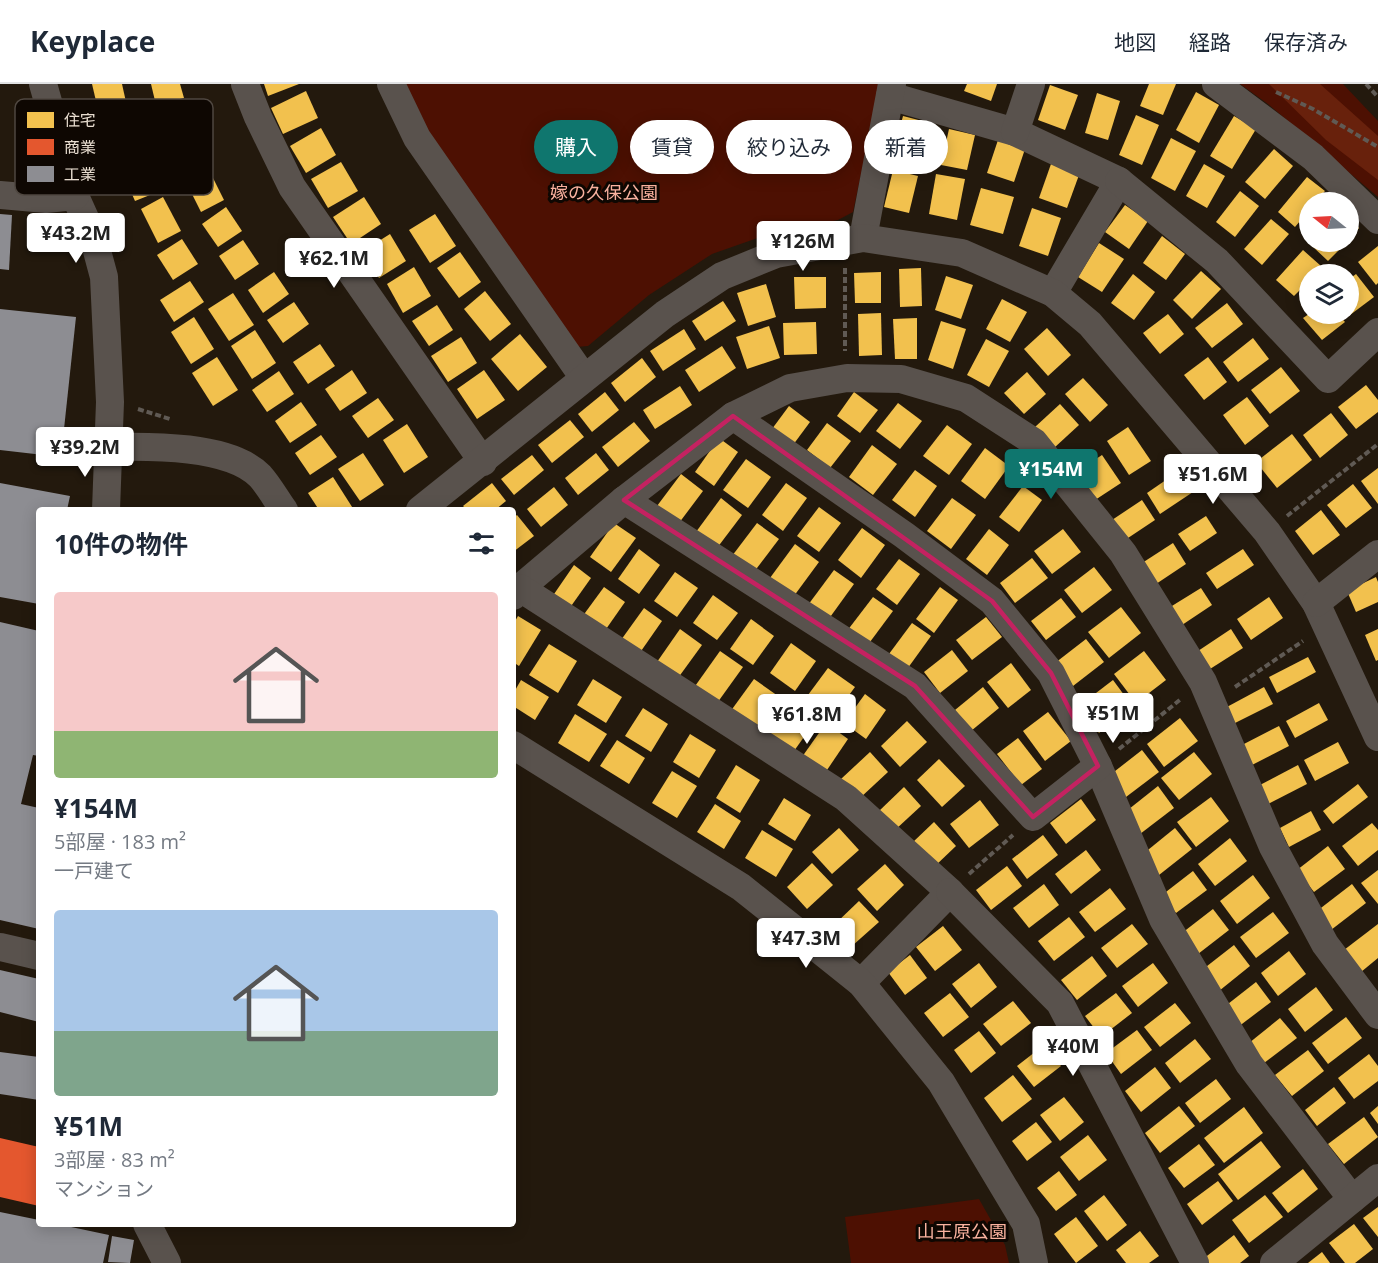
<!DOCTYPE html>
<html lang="ja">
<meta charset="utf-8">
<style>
:root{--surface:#fff;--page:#f2f2f3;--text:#1f2937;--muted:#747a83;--line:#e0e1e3;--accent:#0f766e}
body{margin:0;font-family:"Open Sans","Noto Sans JP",sans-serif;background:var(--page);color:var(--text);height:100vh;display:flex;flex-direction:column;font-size:22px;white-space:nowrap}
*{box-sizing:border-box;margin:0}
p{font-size:20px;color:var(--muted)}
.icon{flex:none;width:33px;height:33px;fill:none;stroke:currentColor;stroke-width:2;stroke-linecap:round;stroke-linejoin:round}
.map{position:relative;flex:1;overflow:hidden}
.drawer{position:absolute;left:36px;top:423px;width:480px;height:720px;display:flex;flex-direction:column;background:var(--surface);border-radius:6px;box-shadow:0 3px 15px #0003}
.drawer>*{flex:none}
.hud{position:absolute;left:534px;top:36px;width:570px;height:54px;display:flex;gap:12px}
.needle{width:39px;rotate:288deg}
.buttons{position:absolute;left:1299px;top:108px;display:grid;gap:12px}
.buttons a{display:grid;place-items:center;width:60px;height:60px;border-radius:50%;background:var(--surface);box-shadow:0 3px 15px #0003;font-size:30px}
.price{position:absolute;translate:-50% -51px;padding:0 14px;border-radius:6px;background:#fff;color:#222;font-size:20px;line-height:39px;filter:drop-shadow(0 2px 3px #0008)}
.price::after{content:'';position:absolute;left:50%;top:36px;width:18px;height:14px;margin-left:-9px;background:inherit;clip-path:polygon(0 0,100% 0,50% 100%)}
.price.current{background:var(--accent);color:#fff}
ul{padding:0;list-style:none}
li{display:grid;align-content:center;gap:12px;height:318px;padding:0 18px}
li span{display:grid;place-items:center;height:186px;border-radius:6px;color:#555}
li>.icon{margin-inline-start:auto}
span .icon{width:108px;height:108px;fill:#fffc;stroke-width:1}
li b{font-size:26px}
h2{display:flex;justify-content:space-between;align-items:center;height:72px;padding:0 18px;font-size:26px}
.tag{padding:0 21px;border-radius:27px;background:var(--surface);box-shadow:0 3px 15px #0003;font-size:21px;line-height:54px}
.tag.current{background:var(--accent);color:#fff}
header{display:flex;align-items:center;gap:36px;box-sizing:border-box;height:84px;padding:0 30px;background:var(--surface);border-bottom:2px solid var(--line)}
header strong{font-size:28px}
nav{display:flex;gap:33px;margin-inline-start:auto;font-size:21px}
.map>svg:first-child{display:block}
</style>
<header>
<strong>Keyplace</strong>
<nav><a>地図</a><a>経路</a><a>保存済み</a></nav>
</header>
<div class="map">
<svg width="1378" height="1179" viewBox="0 0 1378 1179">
<rect width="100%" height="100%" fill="#23190d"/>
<g fill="#4d1002">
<path d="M403,0h477l-27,128 -15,8 -69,14 -57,20 -63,41 -61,51 -12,1 -160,-234z"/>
<path d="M1240,0h103l35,37v76l-110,-93z"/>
<path d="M979,1115l26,46 4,18h-158l-6,-46z"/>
</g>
<path fill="#68210c" d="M1269,0h51l58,52v44l-52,-40z"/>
<g fill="#f2c14e">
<path d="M92,0h30l6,27 -28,7z"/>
<path d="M151,0h29l4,14 -28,7z"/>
<path d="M264,0h35l-31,12z"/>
<path d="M967,0h30l-6,17 -27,-10z"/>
<path d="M1149,0h27l-13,31 -23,-9z"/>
<path d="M1050,1l28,10 -13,35 -27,-10z"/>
<path d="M306,7l12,27 -35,16 -12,-26z"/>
<path d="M1196,8l23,13 -20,38 -23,-13z"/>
<path d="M1097,9l23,8 -12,39 -23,-7z"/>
<path d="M1136,31l23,10 -17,40 -23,-10z"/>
<path d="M903,32l27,7 -9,37 -28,-6z"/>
<path d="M1234,32l22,13 -24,40 -22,-13z"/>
<path d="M321,44l15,27 -30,18 -16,-27z"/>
<path d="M949,45l26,6 -8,35 -26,-5z"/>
<path d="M1171,54l25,13 -21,40 -24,-13z"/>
<path d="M998,56l27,9 -11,33 -27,-9z"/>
<path d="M1274,65l19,17 -28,33 -20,-17z"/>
<path d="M146,75l14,32 -25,10 -14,-32z"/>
<path d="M341,78l17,29 -30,17 -17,-29z"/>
<path d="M1051,80l28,11 -12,33 -28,-10z"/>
<path d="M1204,80l21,12 -18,32 -21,-12z"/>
<path d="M893,86l25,6 -9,37 -25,-6z"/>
<path d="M210,88l14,28 -23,12 -14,-28z"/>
<path d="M936,90l29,5 -8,41 -28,-6z"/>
<path d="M1307,93l18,14 -10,11h-5v7l-15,18 -17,-15z"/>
<path d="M981,104l33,9 -11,37 -33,-9z"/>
<path d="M1240,107l19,15 -24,31 -19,-15z"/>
<path d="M163,113l18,34 -23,12 -17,-34z"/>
<path d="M364,113l17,27 -30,20 -18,-27z"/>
<path d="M1125,121l23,16 -19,28 -24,-17z"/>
<path d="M226,123l16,24 -24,16 -16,-23z"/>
<path d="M1032,124l29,10 -13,38 -29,-10z"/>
<path d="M435,130l21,32 -26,17 -21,-33z"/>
<path d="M1348,134l11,10 -11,11z"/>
<path d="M1271,135l18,15 -27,31 -18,-16z"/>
<path d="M390,150l16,27 -27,17 -16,-27z"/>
<path d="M1162,152l23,18 -19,26 -23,-17z"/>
<path d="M182,155l16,25 -25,16 -16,-25z"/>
<path d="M243,156l16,24 -24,16 -16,-24z"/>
<path d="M1314,158h33l-19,19 -17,-16z"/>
<path d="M1099,159l25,16 -22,33 -24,-15z"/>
<path d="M1378,162v37l-2,2 -18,-23z"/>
<path d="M1303,166l18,16 -7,8h-4v6l-16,16 -18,-16z"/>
<path d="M460,168l21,30 -22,16 -22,-30z"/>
<path d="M414,183l17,29 -28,17 -16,-29z"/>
<path d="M921,184l1,38 -22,1 -1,-38z"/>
<path d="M1201,187l20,18 -29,30 -19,-19z"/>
<path d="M274,188l15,22 -26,19 -15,-23z"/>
<path d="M881,188v31h-26l-1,-30z"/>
<path d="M1133,190l22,18 -21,28 -23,-17z"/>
<path d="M1356,190l18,23 -24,18 -2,-2v-33z"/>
<path d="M946,192l27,9 -12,34 -26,-9z"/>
<path d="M794,193h32v31l-31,1z"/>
<path d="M190,197l14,21 -30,20 -14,-22z"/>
<path d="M766,200l10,33 -28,9 -11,-33z"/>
<path d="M485,207l26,33 -21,17 -26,-32z"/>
<path d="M233,209l21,32 -25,16 -21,-32z"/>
<path d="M1002,215l25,13 -17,30 -24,-13z"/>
<path d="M723,217l13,20 -31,20 -13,-20z"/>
<path d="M294,218l15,22 -26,19 -16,-23z"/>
<path d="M1227,219l16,21 -31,24 -17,-20z"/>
<path d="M437,221l16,25 -24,16 -17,-25z"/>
<path d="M881,229l1,42 -23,1 -1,-42z"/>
<path d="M1168,230l16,20 -24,20 -17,-21z"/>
<path d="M1309,230h29l7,8 -23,18 -19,-22z"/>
<path d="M194,233l20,32 -23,15 -20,-32z"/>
<path d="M917,234v41h-22l-2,-40z"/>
<path d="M941,237l25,8 -13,40 -25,-9z"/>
<path d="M816,238l1,32 -33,1 -1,-32z"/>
<path d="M769,242l11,32 -33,11 -11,-32z"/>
<path d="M1047,244l24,27 -23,21 -24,-27z"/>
<path d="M684,245l12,20 -33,22 -13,-20z"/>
<path d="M255,246l21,33 -24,16 -21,-33z"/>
<path d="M520,250l27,33 -29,24 -27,-32z"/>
<path d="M461,253l16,26 -29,19 -17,-26z"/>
<path d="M1253,254l16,21 -31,23 -15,-20z"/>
<path d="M986,255l23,12 -20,36 -22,-12z"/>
<path d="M320,260l15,22 -27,18 -15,-22z"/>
<path d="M722,262l14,22 -37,24 -14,-22z"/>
<path d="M217,273l21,33 -25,16 -21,-33z"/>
<path d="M1208,273l19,25 -23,18 -20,-25z"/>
<path d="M642,274l14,19 -31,25 -14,-19z"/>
<path d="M1281,283l19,24 -30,23 -19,-24z"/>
<path d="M352,286l15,23 -27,18 -15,-22z"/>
<path d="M484,286l21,30 -28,19 -20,-30z"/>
<path d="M279,287l15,23 -27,18 -15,-22z"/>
<path d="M1027,288l19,22 -22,20 -20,-21z"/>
<path d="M1083,294l25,27 -18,17 -25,-28z"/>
<path d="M1366,301l12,15v12l-22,17 -18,-22z"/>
<path d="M680,302l12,19 -37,24 -12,-19z"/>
<path d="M605,308l14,18 -27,22 -14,-18z"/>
<path d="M854,308l24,18 -18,23 -23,-17z"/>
<path d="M1247,313l22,29 -24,19 -22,-30z"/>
<path d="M378,314l16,22 -26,18 -16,-22z"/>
<path d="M301,318l16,23 -27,18 -15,-22z"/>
<path d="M898,319l24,18 -22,28 -24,-18z"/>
<path d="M1060,320l19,21 -25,23 -19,-21z"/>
<path d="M789,322l21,16 -17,23 -21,-16z"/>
<path d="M1331,329l17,22 -28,23 -17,-23z"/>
<path d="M570,336l14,17 -32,26 -14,-18z"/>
<path d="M634,338l16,19 -32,26 -16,-20z"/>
<path d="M827,339l24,18 -21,27 -23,-18z"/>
<path d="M407,340l21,33 -24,16 -21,-33z"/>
<path d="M947,341l25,19 -23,31 -26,-19z"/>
<path d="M1128,343l23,34 -22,14 -22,-34z"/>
<path d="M1292,350l20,26 -35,28 -21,-26z"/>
<path d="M321,351l16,22 -27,18 -15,-22z"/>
<path d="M719,354l19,14 -24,34 -19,-14z"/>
<path d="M872,361l25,19 -24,31 -24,-18z"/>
<path d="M985,364l24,18 -24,33 -24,-18z"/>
<path d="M363,369l21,32 -24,16 -22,-32z"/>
<path d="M596,369l13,17 -31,25 -13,-17z"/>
<path d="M532,371l12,15 -30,25 -13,-16z"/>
<path d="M1102,371l19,28 -29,19 -19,-28z"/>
<path d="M746,375l25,18 -23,31 -25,-18z"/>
<path d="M1378,384v36l-17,-23z"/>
<path d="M915,386l22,16 -22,31 -23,-17z"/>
<path d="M1179,387l14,21 -33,22 -13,-21z"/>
<path d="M681,390l22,17 -27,36 -22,-17z"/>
<path d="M333,393l21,33h-35l-11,-17z"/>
<path d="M492,399l14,18 -11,9h-28l-4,-4z"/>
<path d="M786,399l21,15 -24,33 -21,-16z"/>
<path d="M1353,400l19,24 -26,20 -19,-23z"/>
<path d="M1023,402l19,14 -23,32 -20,-15z"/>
<path d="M554,403l14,18 -27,22 -14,-18z"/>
<path d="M721,414l21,17 -25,33 -21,-16z"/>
<path d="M952,414l24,17 -25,34 -24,-18z"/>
<path d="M1142,416l13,20 -30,20 -13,-20z"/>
<path d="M819,423l22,16 -22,29 -22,-16z"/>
<path d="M1321,426l19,25 -27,20 -18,-24z"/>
<path d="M517,431l17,21 -21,16v-34z"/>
<path d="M1206,432l11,17 -27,18 -12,-17z"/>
<path d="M614,439l22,15 -25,34 -21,-15z"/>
<path d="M757,439l22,16 -25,33 -22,-16z"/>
<path d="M862,444l23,17 -24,33 -23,-18z"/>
<path d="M989,445l20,16 -22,30 -21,-16z"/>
<path d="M1063,445l18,23 -29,22 -18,-23z"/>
<path d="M1173,459l13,21 -33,22 -14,-21z"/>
<path d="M795,460l24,18 -28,38 -24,-18z"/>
<path d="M639,465l21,16 -21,29 -21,-15z"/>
<path d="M1243,465l11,16 -37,24 -11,-16z"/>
<path d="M1032,474l16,20 -33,25 -15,-20z"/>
<path d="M899,475l21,15 -23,31 -21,-16z"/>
<path d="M574,481l17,13 -22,31 -17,-12z"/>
<path d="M1094,483l18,23 -30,23 -18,-23z"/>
<path d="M834,486l20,14 -26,36 -20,-15z"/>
<path d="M675,488l23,16 -21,29 -23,-16z"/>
<path d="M1376,493l2,5v20l-22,10 -9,-21z"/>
<path d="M604,503l21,15 -21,30 -22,-15z"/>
<path d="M940,503l18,13 -24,33 -18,-14z"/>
<path d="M1201,504l11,17 -33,22 -12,-18z"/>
<path d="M713,511l25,18 -21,27 -24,-17z"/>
<path d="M873,513l20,14 -26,35 -20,-15z"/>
<path d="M1269,513l14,21 -32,22 -14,-21z"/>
<path d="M1061,514l15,19 -30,23 -15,-19z"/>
<path d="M1121,523l20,26 -32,25 -21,-26z"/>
<path d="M644,524l18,13 -23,33 -18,-14z"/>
<path d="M518,532l23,14 -22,36 -6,-4v-37z"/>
<path d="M986,533l16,20 -30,23 -16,-20z"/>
<path d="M751,535l23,17 -21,29 -23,-16z"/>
<path d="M912,539l19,13 -26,36 -19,-14z"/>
<path d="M680,545l22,16 -24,33 -21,-16z"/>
<path d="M1231,545l12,19 -33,21 -12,-18z"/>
<path d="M1378,545v31l-2,1 -11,-26z"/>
<path d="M1086,555l18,23 -31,24 -18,-23z"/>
<path d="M791,559l25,18 -21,30 -25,-18z"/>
<path d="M549,560l28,17 -19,32 -29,-18z"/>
<path d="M952,566l16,21 -28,22 -16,-21z"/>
<path d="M720,567l23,16 -28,39 -22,-17z"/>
<path d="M1144,567l22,29 -30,23 -22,-29z"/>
<path d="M1308,573l8,15 -39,21 -8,-16z"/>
<path d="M1011,579l20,27 -23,18 -21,-26z"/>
<path d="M828,584l27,19 -20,27 -27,-19z"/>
<path d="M593,595l29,18 -16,26 -29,-18z"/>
<path d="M754,595l24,17 -24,34 -24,-18z"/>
<path d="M521,596l28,17 -14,23 -22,-14v-12z"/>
<path d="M1113,596l20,27 -34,26 -20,-27z"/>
<path d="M983,603l16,21 -28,23 -16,-21z"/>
<path d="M1264,603l9,17 -40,20 -8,-16z"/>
<path d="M865,610l21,16 -20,29 -22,-16z"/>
<path d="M792,619l24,17 -22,31 -24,-17z"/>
<path d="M1319,619l9,17 -33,18 -9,-17z"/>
<path d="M643,624l25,16 -17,28 -26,-16z"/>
<path d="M1048,628l23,29 -26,20 -22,-30z"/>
<path d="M575,630l32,20 -18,28 -31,-19z"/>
<path d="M1180,634l18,23 -34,26 -17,-23z"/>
<path d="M907,637l20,21 -27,25 -19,-21z"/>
<path d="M826,639l22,16 -23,34 -23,-16z"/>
<path d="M1279,642l10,20 -37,19 -10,-20z"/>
<path d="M690,650l26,16 -17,28 -26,-16z"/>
<path d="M1018,654l24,31 -21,16 -24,-31z"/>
<path d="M617,656l28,18 -16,26 -29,-18z"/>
<path d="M1338,658l11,21 -34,18 -11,-21z"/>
<path d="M1142,666l17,22 -33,25 -16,-22z"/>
<path d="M870,668l18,20 -28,26 -19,-19z"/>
<path d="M1194,668l18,22 -33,26 -18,-22z"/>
<path d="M939,675l26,27 -23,21 -25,-27z"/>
<path d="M736,681l24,15 -20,33 -24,-15z"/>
<path d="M1298,681l9,19 -39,20 -10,-18z"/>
<path d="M672,687l25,15 -20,32 -25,-15z"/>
<path d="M1358,700l10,13 -35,27 -10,-13z"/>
<path d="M1158,702l16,22 -34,26 -16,-21z"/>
<path d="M904,703l17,19 -26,24 -17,-18z"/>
<path d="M1211,713l18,24 -33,26 -19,-25z"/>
<path d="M784,714l27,17 -16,26 -27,-17z"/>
<path d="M1081,715l15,21 -30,24 -16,-21z"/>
<path d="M980,716l19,25 -30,23 -19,-24z"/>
<path d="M715,720l26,17 -17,28 -27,-17z"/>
<path d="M1311,727l10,19 -32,17 -9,-19z"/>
<path d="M934,738l22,24 -22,21 -22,-24z"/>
<path d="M1372,739l6,7v20l-20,16 -16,-20z"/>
<path d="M839,744l20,22 -27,24 -20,-22z"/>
<path d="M1175,744l17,21 -33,26 -16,-21z"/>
<path d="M762,746l31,19 -17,28 -31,-19z"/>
<path d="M1043,751l15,20 -31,24 -15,-20z"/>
<path d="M1230,754l17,23 -32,25 -17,-22z"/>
<path d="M1328,762l17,23 -31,23 -17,-22z"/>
<path d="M1086,766l15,20 -30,24 -16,-20z"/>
<path d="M812,779l21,22 -26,24 -20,-22z"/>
<path d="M885,780l19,21 -27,26 -20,-22z"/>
<path d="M1007,782l15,20 -31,24 -15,-20z"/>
<path d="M1378,786v34l-17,-21z"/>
<path d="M1193,787l14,19 -31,23 -14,-18z"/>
<path d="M1253,791l17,23 -33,26 -17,-23z"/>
<path d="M1044,800l15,21 -30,23 -16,-20z"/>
<path d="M1352,800l14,19 -35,27 -14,-19z"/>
<path d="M1110,804l16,21 -31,23 -16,-20z"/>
<path d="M859,817l20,21 -27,24 -18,-21z"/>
<path d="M1213,825l16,21 -31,24 -16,-21z"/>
<path d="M1273,828l16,21 -33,25 -16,-21z"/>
<path d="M1069,833l16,20 -31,24 -16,-20z"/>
<path d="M1132,840l16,20 -31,24 -16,-20z"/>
<path d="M1378,840v34l-17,14 -17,-22z"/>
<path d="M943,842l19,24 -27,21 -19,-24z"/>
<path d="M1234,861l16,21 -31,25 -17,-21z"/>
<path d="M1289,867l17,23 -28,22 -17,-23z"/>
<path d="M910,871l17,23 -22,17 -17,-23z"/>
<path d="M1092,872l15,20 -30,24 -16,-20z"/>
<path d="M979,879l18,24 -26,21 -19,-24z"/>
<path d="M1153,879l15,20 -30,24 -16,-21z"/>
<path d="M1256,898l15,20 -37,28 -15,-19z"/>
<path d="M1316,903l17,23 -28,22 -17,-23z"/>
<path d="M950,909l19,24 -26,20 -19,-24z"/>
<path d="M1116,909l16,20 -31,24 -16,-21z"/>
<path d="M1013,917l18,22 -30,23 -18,-22z"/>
<path d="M1175,919l16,20 -31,24 -16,-20z"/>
<path d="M1346,933l16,21 -34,26 -16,-21z"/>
<path d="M1280,934l17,20 -33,25 -15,-20z"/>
<path d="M1137,946l15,20 -31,24 -15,-21z"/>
<path d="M979,947l17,22 -25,20 -17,-23z"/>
<path d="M1195,955l16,20 -31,24 -15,-20z"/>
<path d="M1044,961l17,21 -27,21 -17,-21z"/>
<path d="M1308,966l16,21 -32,25 -17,-21z"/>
<path d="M1369,970l9,12v15l-24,18 -16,-21z"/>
<path d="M1155,983l16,21 -30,24 -16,-21z"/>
<path d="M1013,991l19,24 -30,23 -18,-24z"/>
<path d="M1216,995l15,20 -31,24 -15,-20z"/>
<path d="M1334,1003l12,16 -29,23 -12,-16z"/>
<path d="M1064,1013l20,25 -24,19 -20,-26z"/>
<path d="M1179,1022l16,20 -35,27 -15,-20z"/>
<path d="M1378,1022v18l-8,-11z"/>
<path d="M1244,1023l19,26 -39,30 -20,-25z"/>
<path d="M1364,1033l14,20 -34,27 -16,-20z"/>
<path d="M1036,1038l16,20 -25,19 -15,-20z"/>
<path d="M1088,1051l19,25 -28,21 -19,-24z"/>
<path d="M1261,1057l20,26 -43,33 -20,-26z"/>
<path d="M1199,1060l16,21 -31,23 -16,-20z"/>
<path d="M1303,1085l15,20 -30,24 -16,-20z"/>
<path d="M1059,1087l18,24 -21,16 -19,-23z"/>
<path d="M1218,1097l15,20 -31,24 -15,-21z"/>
<path d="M1104,1111l23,30 -20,16 -23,-30z"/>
<path d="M1265,1111l18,22 -34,26 -17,-23z"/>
<path d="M1378,1123v30l-15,-19z"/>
<path d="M1076,1133l22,29 -22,17 -22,-29z"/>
<path d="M1354,1140l19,25 -18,14h-10l-16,-20z"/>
<path d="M1140,1147l19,25 -10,7h-23l-10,-13z"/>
<path d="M1234,1151l15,21 -9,7h-34l-3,-4z"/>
<path d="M1322,1168l8,11h-22z"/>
</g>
<path fill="#e4572e" d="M0,1054l39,9v59l-39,-9z"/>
<g fill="#8d8d92">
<path d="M0,130l12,1 -3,55 -9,-1z"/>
<path d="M0,225l76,8 -15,140 -61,-7z"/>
<path d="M0,399l70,13 -3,14h-28v94l-39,-7z"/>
<path d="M0,538l39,9v125l-6,-1 -12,49 18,4v121l-39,-9z"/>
<path d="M0,886l39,9v43l-39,-10z"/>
<path d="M0,968l39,5v43l-39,-6z"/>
<path d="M0,1128l39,8v4h18l52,11 -6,28h-103z"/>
<path d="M112,1152l22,4 -4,23 -22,-1z"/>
</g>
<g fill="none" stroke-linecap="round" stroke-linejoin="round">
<g stroke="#605a54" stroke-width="4" stroke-dasharray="6 3" stroke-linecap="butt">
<path d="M1366,0l12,13"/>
<path d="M1276,8l37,17 65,38"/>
<path d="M845,184v83"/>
<path d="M138,325l32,10"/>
<path d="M1287,432l91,-72"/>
<path d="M1235,603l68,-46"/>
<path d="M1119,665l62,-50"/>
<path d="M969,790l44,-39"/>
</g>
<g stroke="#59524d" stroke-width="28">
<path d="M43,0l32,112 18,40 11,41 6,125 -4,108"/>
<path d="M245,0l13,33 34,70 191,275"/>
<path d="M391,0l26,54 167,240"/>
<path d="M1216,0l97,73 65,63"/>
<path d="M890,12l125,36 104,49 -66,112"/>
<path d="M1015,48l16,-48"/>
<path d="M1119,97l98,80 111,118 50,-47"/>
<path d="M0,111l46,4 29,-3"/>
<path d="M863,154l29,-154"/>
<path d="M733,332l171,119 88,66 59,72 47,93 65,153 86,145 103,135"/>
<path d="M109,363c41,-1 121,-2 151,29 9,10 16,23 24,34"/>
<path d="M624,416l291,186 118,131 65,-51"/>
<path d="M420,426l245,-196 57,-38 54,-22 87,-16 99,15 91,40 37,31 177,208 49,71 62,134"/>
<path d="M520,504l104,-88 109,-84 57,-28 57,-10 54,1 65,19 68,44 89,111 80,129 70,165 52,97 53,71"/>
<path d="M513,512l7,-8 326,210 104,94 -89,91"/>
<path d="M1316,519l62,-49"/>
<path d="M513,661l228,142 120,96 80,99 85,142 8,39"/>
<path d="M950,808l110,111 135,260"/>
<path d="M0,863l39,9"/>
<path d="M147,1140l20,39"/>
<path d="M1274,1179l104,-85"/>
</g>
</g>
<path fill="none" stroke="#c42261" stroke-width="4.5" stroke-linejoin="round" d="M733,332l259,185 59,72 47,93 -65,51 -118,-131 -291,-186z"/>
<g text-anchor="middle" stroke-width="6" stroke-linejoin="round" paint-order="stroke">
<g font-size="18" fill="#fab29f" stroke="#0e0702">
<text x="604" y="115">嫁の久保公園</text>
<text x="962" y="1154">山王原公園</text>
</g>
</g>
<rect x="15" y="15" width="198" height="96" rx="9" fill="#0e0702" stroke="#4f4740" stroke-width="1.5"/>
<rect x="27" y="28" width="27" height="16" fill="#f2c14e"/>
<rect x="27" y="55" width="27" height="16" fill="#e4572e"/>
<rect x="27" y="82" width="27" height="16" fill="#8d8d92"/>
<g font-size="16" fill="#e8ddd0">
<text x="64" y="42">住宅</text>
<text x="64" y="69">商業</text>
<text x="64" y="96">工業</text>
</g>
</svg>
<div class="buttons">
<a><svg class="needle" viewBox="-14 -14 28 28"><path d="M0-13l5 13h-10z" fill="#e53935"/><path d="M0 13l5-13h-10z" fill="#747a83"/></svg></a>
<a><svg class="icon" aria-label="layers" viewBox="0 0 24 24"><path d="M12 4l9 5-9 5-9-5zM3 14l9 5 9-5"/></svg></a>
</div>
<b class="price" style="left:76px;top:180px">¥43.2M</b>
<b class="price" style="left:803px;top:188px">¥126M</b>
<b class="price" style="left:334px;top:205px">¥62.1M</b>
<b class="price" style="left:85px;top:394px">¥39.2M</b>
<b class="price current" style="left:1051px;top:416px">¥154M</b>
<b class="price" style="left:1213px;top:421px">¥51.6M</b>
<b class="price" style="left:1113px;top:660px">¥51M</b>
<b class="price" style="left:807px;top:661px">¥61.8M</b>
<b class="price" style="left:806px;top:885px">¥47.3M</b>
<b class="price" style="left:1073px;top:993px">¥40M</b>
<div class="hud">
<a class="tag current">購入</a>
<a class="tag">賃貸</a>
<a class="tag">絞り込み</a>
<a class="tag">新着</a>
</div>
<section class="drawer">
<h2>10件の物件<svg class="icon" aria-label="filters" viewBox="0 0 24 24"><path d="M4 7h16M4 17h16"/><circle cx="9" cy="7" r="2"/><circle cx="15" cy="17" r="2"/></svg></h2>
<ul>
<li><span style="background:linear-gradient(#f6c9c9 75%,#8fb573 0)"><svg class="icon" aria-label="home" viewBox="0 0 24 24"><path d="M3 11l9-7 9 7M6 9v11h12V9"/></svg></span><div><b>¥154M</b><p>5部屋 · 183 m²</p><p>一戸建て</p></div></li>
<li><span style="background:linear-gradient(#a9c7e8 65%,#7fa58c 0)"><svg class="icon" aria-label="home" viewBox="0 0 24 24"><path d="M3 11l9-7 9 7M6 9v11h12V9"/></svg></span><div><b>¥51M</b><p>3部屋 · 83 m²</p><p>マンション</p></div></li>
</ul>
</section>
</div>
